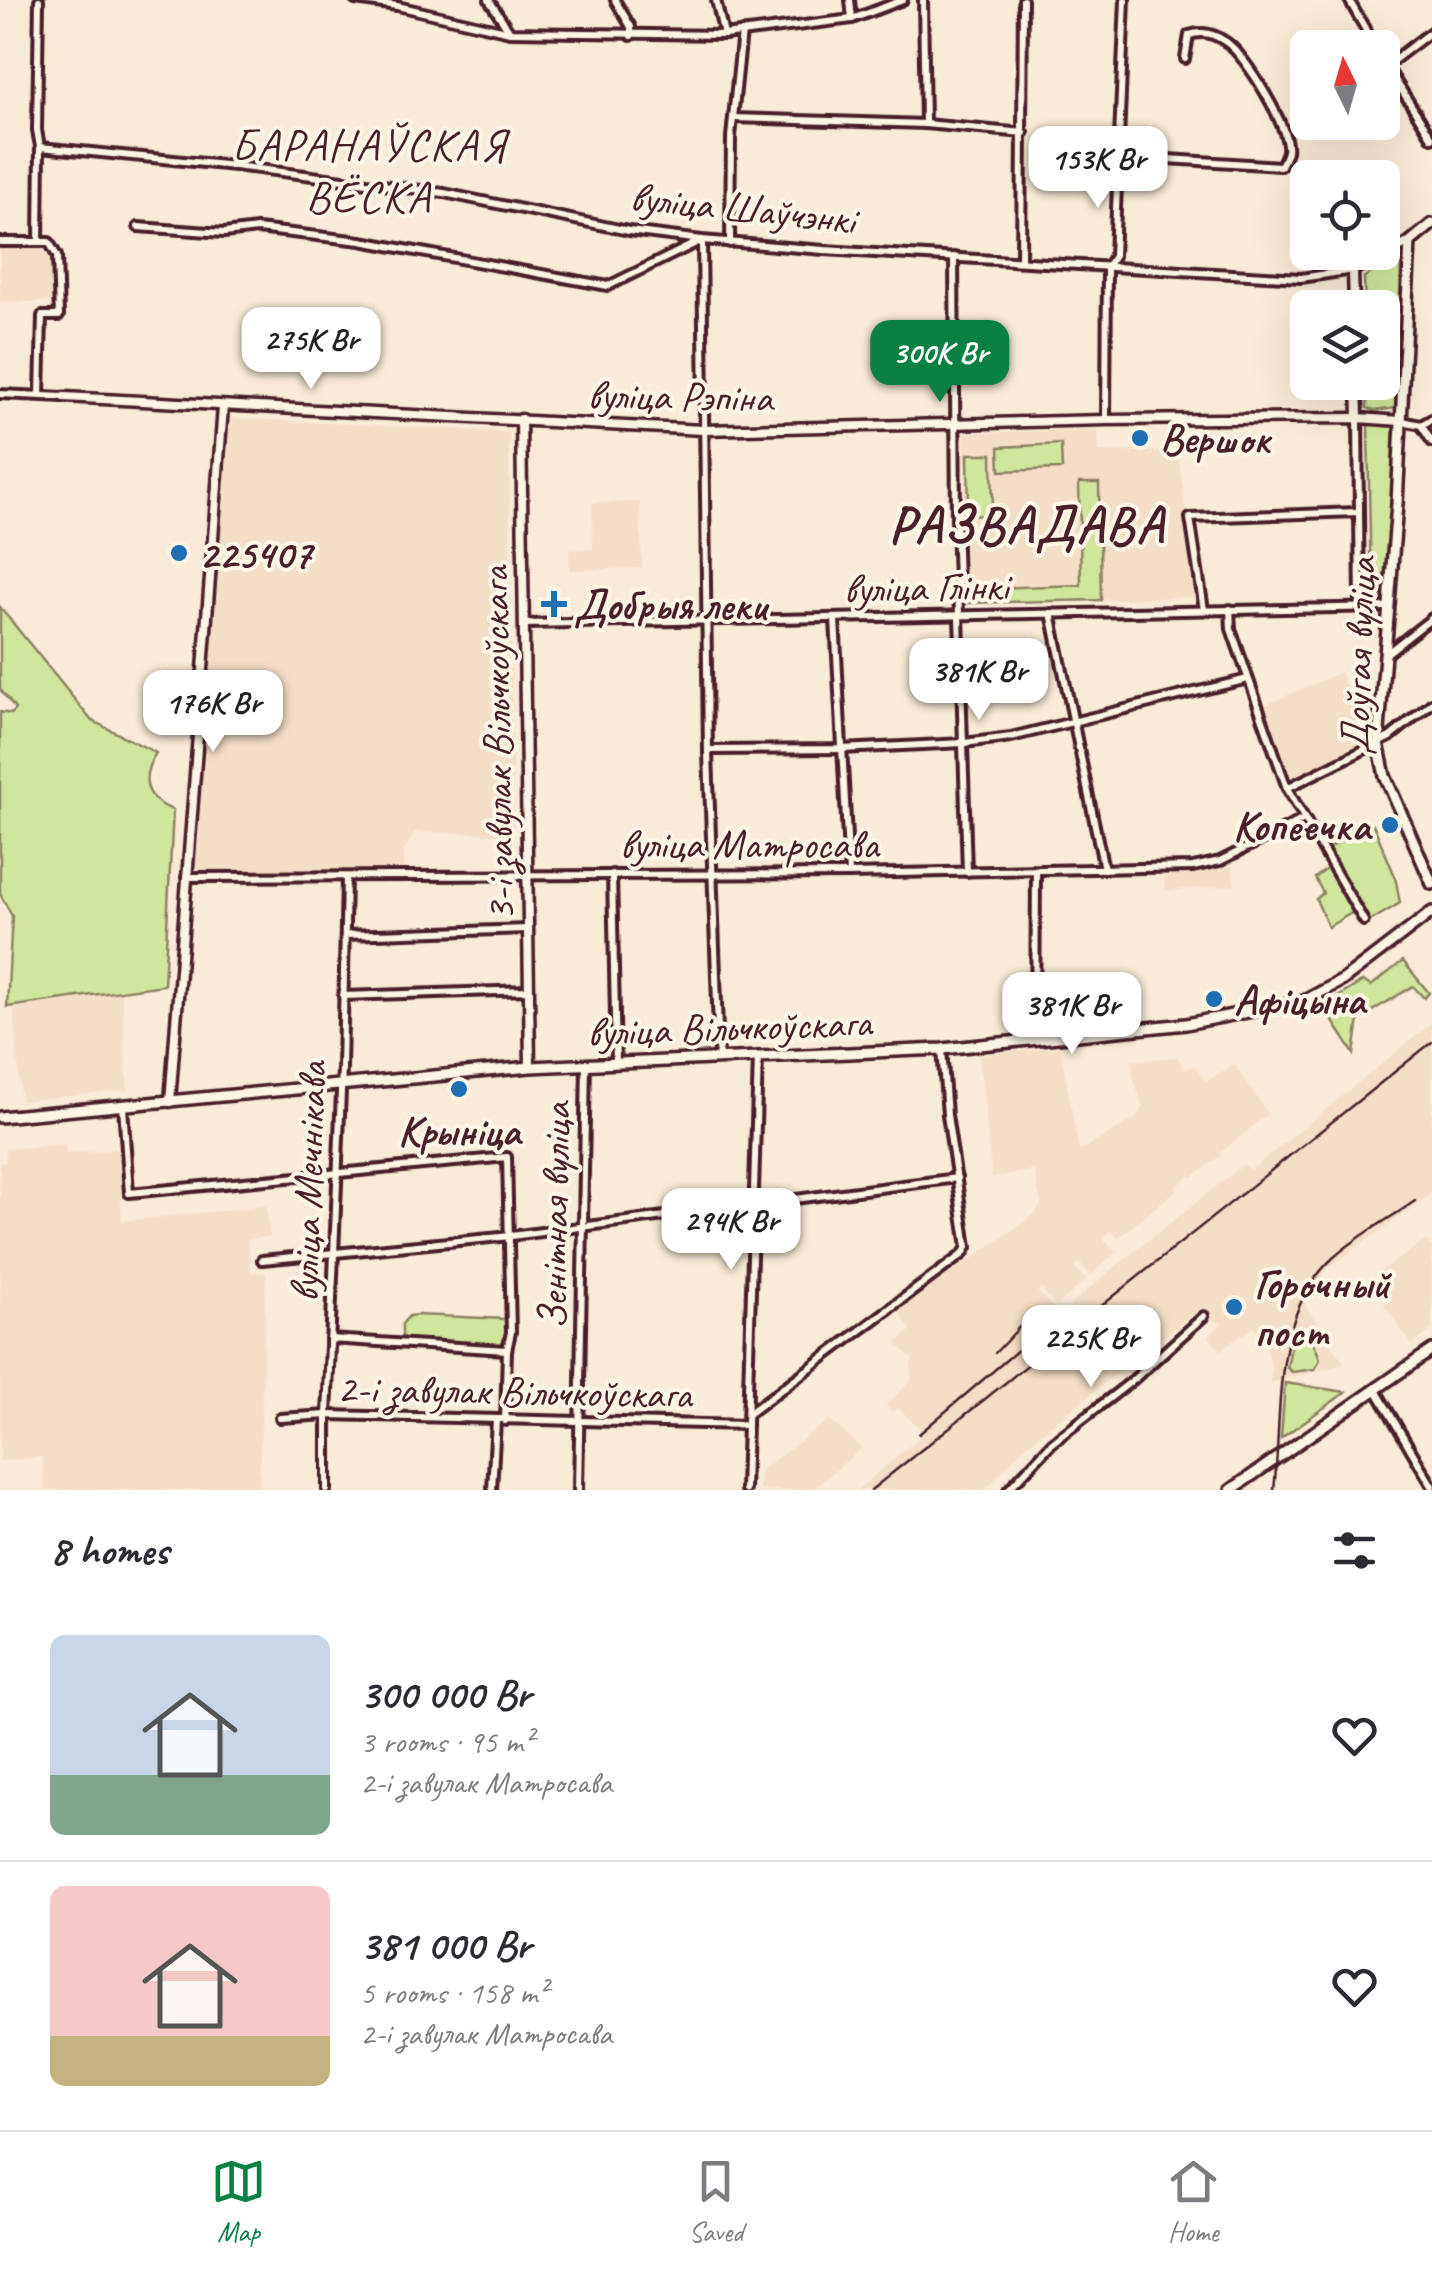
<!DOCTYPE html>
<meta charset="utf-8">
<style>
:root{--surface:#fff;--page:#f7f7f7;--text:#2b2b33;--muted:#7c7c81;--line:#e1e1e2;--accent:#0b8043}
body{margin:0;font-family:Caveat,sans-serif;background:var(--page);color:var(--text);height:100vh;display:flex;flex-direction:column;font-size:38px;white-space:nowrap}
*{box-sizing:border-box;margin:0}
p{font-size:32px;color:var(--muted)}
.icon{flex:none;width:55px;height:55px;fill:none;stroke:currentColor;stroke-width:2;stroke-linecap:round;stroke-linejoin:round}
.map{position:relative;height:1490px;overflow:hidden}
.side{display:flex;flex-direction:column;background:var(--surface);flex:1}
.side>*{flex:none}
.needle{width:65px;rotate:355deg}
.controls{position:absolute;left:1290px;top:30px;display:grid;gap:20px}
.controls a{display:grid;place-items:center;width:110px;height:110px;border-radius:15px;background:var(--surface);box-shadow:0 10px 40px #0002;font-size:50px}
.price{position:absolute;translate:-50% -85px;padding:0 22px;border-radius:20px;background:#fff;color:#222;font-size:32px;line-height:65px;filter:drop-shadow(0 2px 5px #0008)}
.price::after{content:'';position:absolute;left:50%;top:60px;width:30px;height:22px;margin-left:-15px;background:inherit;clip-path:polygon(0 0,100% 0,50% 100%)}
.price.current{background:var(--accent);color:#fff}
ul{padding:0;list-style:none}
li{display:flex;align-items:center;gap:30px;height:250px;padding:0 50px}
li+li{border-top:2px solid var(--line)}
li span{display:grid;place-items:center;flex:none;width:280px;height:200px;border-radius:15px;color:#555}
li>.icon{margin-inline-start:auto}
span .icon{width:120px;height:120px;fill:#fffc;stroke-width:1}
li b{font-size:42px}
h2{display:flex;justify-content:space-between;align-items:center;height:120px;padding:0 50px;font-size:42px}
.tab-bar{display:flex;justify-content:space-around;align-items:center;height:140px;border-top:2px solid var(--line);background:var(--surface);font-size:28px;color:var(--muted)}
.tab-bar a{display:grid;justify-items:center;gap:5px}
.tab-bar .current{color:var(--accent)}
.map>svg:first-child{display:block}
</style>
<div class="map">
<svg width="1432" height="1490" viewBox="0 0 1432 1490">
<rect width="100%" height="100%" fill="#f9ebd7"/>
<filter id="ink" filterUnits="userSpaceOnUse"><feTurbulence type="fractalNoise" baseFrequency=".01" numOctaves="2"/><feDisplacementMap in="SourceGraphic" scale="20" xChannelSelector="R" yChannelSelector="G"/><feConvolveMatrix kernelMatrix="1 2 1 2 8 2 1 2 1" color-interpolation-filters="sRGB"/></filter>
<g filter="url(#ink)">
<g fill="#f5dec6">
<rect x="0" y="246" width="51" height="56"/>
<path d="M229,418l280,14 4,402 -98,-2 -11,19v20l-205,-1 -5,-6z"/>
<path d="M1098,430l1,22 79,-1 18,146 -231,6v-170z"/>
<path d="M640,502l2,66 -73,2v-20l24,-1 -1,-46z"/>
<path d="M1340,672l26,68 -3,6 -70,32 -29,-72z"/>
<path d="M1226,866l6,1 3,18 -70,6 -1,-14z"/>
<path d="M121,991l7,99 -107,11 -7,-94z"/>
<path d="M1432,1023v170l-105,76 -23,35 41,60 -75,19 1,-16 -5,-25 -12,-15 -34,23 -12,-14 14,-13 -29,-10 -169,134 -39,43h-128l68,-57 -27,-25 -5,4 -7,-7 25,-24 1,-23 -16,-15 15,-13 -14,-21 106,-72 32,-23 6,-10 -7,-34 -42,8 -13,-123 81,-8 19,104 56,-32 8,-12 -10,-31 -1,-15 45,-4 8,13 9,-5 12,17 28,-18 34,50 -48,39 1,3 -29,21 -3,-2 -13,12 2,2 -60,49 -8,-8 -7,8 13,14 -25,23 -13,-13 -4,5 12,13 -30,26 -12,-14 1,-2 -5,-2 -2,4 25,26 10,-9 -3,-4 41,-35 133,-106 7,6z"/>
<path d="M65,1144l1,10 53,-5 3,72 144,-15 4,31 -23,2 4,33 15,1 -7,217h-214l-3,-33 -42,4v-298l6,-1 -1,-13z"/>
<path d="M1426,1240l6,8v82l-20,15 -28,-40 7,-5 -13,-19 3,-3 -3,-5z"/>
<path d="M829,1420l33,28 -50,42h-53l2,-20z"/>
</g>
<g fill="#cfe69c" stroke="#8c8264" stroke-width="2.5">
<path d="M1401,258l-1,42 -6,11 4,29 -2,68 -22,3 -7,-3v-25l15,-1v-74l-17,-1 -1,-30z"/>
<path d="M1371,424l23,3 -7,168 -16,1 -3,-170z"/>
<path d="M1061,444l1,25 -62,2 -1,-24z"/>
<path d="M968,454h24l1,61 -24,1z"/>
<path d="M1079,483h20l2,117 -136,3v-14l116,-4z"/>
<path d="M0,607l91,113 65,33c-17,25 -11,47 17,57l-9,175 -157,22 5,-91 -12,-22v-182l11,2 4,-5 -15,-20z"/>
<path d="M1373,824l22,52 5,27 -30,18 -10,-13 -32,19 -12,-28 7,-6 -8,-15 19,-15 -8,-13z"/>
<path d="M1403,961l26,32 -5,5 -11,-12 -54,33 -5,35 -29,-45 2,-5 36,-23 8,5z"/>
<path d="M417,1315l89,4 1,17 -7,9 -94,-5 -4,-3v-13l7,-8z"/>
<path d="M1302,1330l10,8 8,21 -5,10 -23,3 -5,-4 7,-37z"/>
<path d="M1285,1383l61,9 -65,46z"/>
</g>
<g fill="none" stroke-linecap="round" stroke-linejoin="round">
<defs>
<g id="minor">
<path d="M355,0l42,6 113,26"/>
<path d="M489,0l21,32 214,3 128,-16 51,-19"/>
<path d="M615,0l16,27v9"/>
<path d="M716,0l8,35"/>
<path d="M850,0l2,19"/>
<path d="M923,0l2,124"/>
<path d="M1349,0l27,48"/>
<path d="M1382,59l50,79"/>
<path d="M1386,66l46,-35"/>
<path d="M733,118l192,6 99,9"/>
<path d="M40,147l195,19 209,27 185,38 73,9 122,10 477,28 52,-8"/>
<path d="M1119,156l162,10c2,-5 5,-10 6,-15 4,-21 -42,-97 -61,-109 -13,-9 -23,-11 -37,-7l-4,24"/>
<path d="M138,227l86,6 33,-4 104,12 247,45 94,-46 6,513 11,306"/>
<path d="M0,242h39l1,-95 -3,-17 2,-130"/>
<path d="M39,242h10l8,14 2,60h-17l-2,79"/>
<path d="M730,243l1,-106 11,-105"/>
<path d="M954,257l2,262 11,353"/>
<path d="M1021,261l2,-261"/>
<path d="M0,394l64,3"/>
<path d="M1358,418l2,188"/>
<path d="M1106,420l1,-153 7,-11 11,-256"/>
<path d="M1402,421l19,4 11,17"/>
<path d="M1421,425l11,-6"/>
<path d="M1230,609l1,20 56,159 77,133"/>
<path d="M1204,610l-14,-92 168,-6"/>
<path d="M1051,613l53,256"/>
<path d="M835,619l14,255"/>
<path d="M525,624l863,-17"/>
<path d="M1386,654l46,-36"/>
<path d="M708,750l133,-1 123,-6 47,-6 237,-58"/>
<path d="M1287,788l103,-51 42,-34"/>
<path d="M612,874l4,189"/>
<path d="M186,877l663,-3 344,-7 27,-6 84,-42"/>
<path d="M345,935l183,-6"/>
<path d="M343,996l186,-6"/>
<path d="M1035,1039l1,-168"/>
<path d="M123,1106l6,87 378,-36 4,175 -4,18 -2,71"/>
<path d="M262,1260l249,-24 446,-58"/>
<path d="M330,1339l177,11"/>
<path d="M1376,1390l56,96"/>
<path d="M748,1414l215,-160 4,-7 -20,-132 -5,-66"/>
<path d="M280,1418l47,-3 420,10"/>
<path d="M327,1490v-75l15,-347 4,-191"/>
<path d="M492,1490l4,-70"/>
<path d="M578,1490l8,-426"/>
<path d="M745,1490l13,-433"/>
<path d="M1008,1490l44,-47 81,-63 71,-64"/>
</g>
<g id="tertiary">
<path d="M1354,308l-1,-38 57,-28"/>
<path d="M1357,382l1,36"/>
<path d="M64,397l639,33 403,-10 252,-2 44,3"/>
<path d="M521,419l9,648"/>
<path d="M170,1102l53,-695"/>
</g>
<g id="secondary">
<path d="M1432,224l-22,18 -13,262 -19,239 7,33 47,108"/>
<path d="M0,1117l530,-50 412,-18 244,-25 118,-23 39,-21 89,-68"/>
<path d="M1231,1490l201,-140"/>
</g>
</defs>
<use href="#minor" stroke="#4a1f2b" stroke-width="14"/>
<use href="#tertiary" stroke="#4a1f2b" stroke-width="15"/>
<use href="#secondary" stroke="#4a1f2b" stroke-width="16"/>
<use href="#minor" stroke="#fcf5e5" stroke-width="6"/>
<use href="#tertiary" stroke="#fcf5e5" stroke-width="8"/>
<use href="#secondary" stroke="#fcf5e5" stroke-width="9"/>
<g stroke="#4a1f2b" stroke-width="2.5">
<path d="M995,1353l34,-36"/>
<path d="M919,1434l106,-90"/>
<path d="M871,1490l561,-448"/>
<path d="M1274,1490c9,-78 -4,-174 59,-232 24,-22 55,-38 82,-57"/>
</g>
</g>
</g>
<g fill="#1f6fb2" stroke="#fcf5e5" stroke-width="4">
<circle cx="1140" cy="438" r="10"/>
<circle cx="179" cy="553" r="10"/>
<path d="M549 589h10v10h10v10h-10v10h-10v-10h-10v-10h10z"/>
<circle cx="1390" cy="825" r="10"/>
<circle cx="1214" cy="999" r="10"/>
<circle cx="459" cy="1089" r="10"/>
<circle cx="1234" cy="1307" r="10"/>
</g>
<g text-anchor="middle" stroke-width="8" stroke-linejoin="round" paint-order="stroke">
<g font-size="42" fill="#4a1f2b" stroke="#fcf5e5">
<text transform="translate(743 207) rotate(6)" y="15">вуліца Шаўчэнкі</text>
<text transform="translate(680 395) rotate(1)" y="15">вуліца Рэпіна</text>
<text transform="translate(926 586) rotate(-1)" y="15">вуліца Глінкі</text>
<text transform="translate(1357 656) rotate(-88)" y="15">Доўгая вуліца</text>
<text transform="translate(496 744) rotate(-91)" y="15">3-і завулак Вільчкоўскага</text>
<text x="749" y="858">вуліца Матросава</text>
<text transform="translate(729 1026) rotate(-2)" y="15">вуліца Вільчкоўскага</text>
<text transform="translate(307 1182) rotate(-88)" y="15">вуліца Мечнікава</text>
<text transform="translate(553 1216) rotate(-89)" y="15">Зенітная вуліца</text>
<text transform="translate(514 1390) rotate(1)" y="15">2-і завулак Вільчкоўскага</text>
</g>
<g font-size="42" font-weight="bold" fill="#4a1f2b" stroke="#fcf5e5" text-anchor="start">
<text x="1160" y="453">Вершок</text>
<text x="199" y="568">225407</text>
<text x="574" y="619">Добрыя леки</text>
<text x="1370" y="840" text-anchor="end">Копеечка</text>
<text x="1234" y="1014">Афіцына</text>
<text x="459" y="1145" text-anchor="middle">Крыніца</text>
<text x="1254" y="1298">Горочный<tspan x="1254" dy="48">пост</tspan></text>
</g>
<g font-size="45" letter-spacing="2.5" fill="#4a1f2b" stroke="#fcf5e5">
<text x="369" y="160">БАРАНАЎСКАЯ<tspan x="369" dy="52">ВЁСКА</tspan></text>
</g>
<g font-size="52" font-weight="bold" letter-spacing="2.5" fill="#4a1f2b" stroke="#fcf5e5">
<text x="1027" y="542">РАЗВАДАВА</text>
</g>
</g>
</svg>
<div class="controls">
<a><svg class="needle" viewBox="-14 -14 28 28"><path d="M0-13l5 13h-10z" fill="#e53935"/><path d="M0 13l5-13h-10z" fill="#7c7c81"/></svg></a>
<a><svg class="icon" aria-label="locate" viewBox="0 0 24 24"><circle cx="12" cy="12" r="6"/><path d="M12 2v4M12 18v4M2 12h4M18 12h4"/></svg></a>
<a><svg class="icon" aria-label="layers" viewBox="0 0 24 24"><path d="M12 4l9 5-9 5-9-5zM3 14l9 5 9-5"/></svg></a>
</div>
<b class="price" style="left:1098px;top:211px">153K Br</b>
<b class="price" style="left:311px;top:392px">275K Br</b>
<b class="price current" style="left:940px;top:405px">300K Br</b>
<b class="price" style="left:979px;top:723px">381K Br</b>
<b class="price" style="left:213px;top:755px">176K Br</b>
<b class="price" style="left:1072px;top:1057px">381K Br</b>
<b class="price" style="left:731px;top:1273px">294K Br</b>
<b class="price" style="left:1091px;top:1390px">225K Br</b>
</div>
<section class="side">
<h2>8 homes<svg class="icon" aria-label="filters" viewBox="0 0 24 24"><path d="M4 7h16M4 17h16"/><circle cx="9" cy="7" r="2"/><circle cx="15" cy="17" r="2"/></svg></h2>
<ul>
<li><span style="background:linear-gradient(#c9d6e8 70%,#7fa58c 0)"><svg class="icon" aria-label="home" viewBox="0 0 24 24"><path d="M3 11l9-7 9 7M6 9v11h12V9"/></svg></span><div><b>300 000 Br</b><p>3 rooms · 95 m²</p><p>2-і завулак Матросава</p></div><svg class="icon" aria-label="heart" viewBox="0 0 24 24"><path d="M12 20l-8-8c-3-5 5-10 8-4 3-6 11-1 8 4z"/></svg></li>
<li><span style="background:linear-gradient(#f6c9c9 75%,#c2b280 0)"><svg class="icon" aria-label="home" viewBox="0 0 24 24"><path d="M3 11l9-7 9 7M6 9v11h12V9"/></svg></span><div><b>381 000 Br</b><p>5 rooms · 158 m²</p><p>2-і завулак Матросава</p></div><svg class="icon" aria-label="heart" viewBox="0 0 24 24"><path d="M12 20l-8-8c-3-5 5-10 8-4 3-6 11-1 8 4z"/></svg></li>
</ul>
</section>
<nav class="tab-bar">
<a class="current"><svg class="icon" aria-label="map" viewBox="0 0 24 24"><path d="M3 6l6-2 6 2 6-2v14l-6 2-6-2-6 2zM9 4v14M15 6v14"/></svg>Map</a>
<a><svg class="icon" aria-label="saved" viewBox="0 0 24 24"><path d="M7 4h10v16l-5-4-5 4z"/></svg>Saved</a>
<a><svg class="icon" aria-label="home" viewBox="0 0 24 24"><path d="M3 11l9-7 9 7M6 9v11h12V9"/></svg>Home</a>
</nav>
